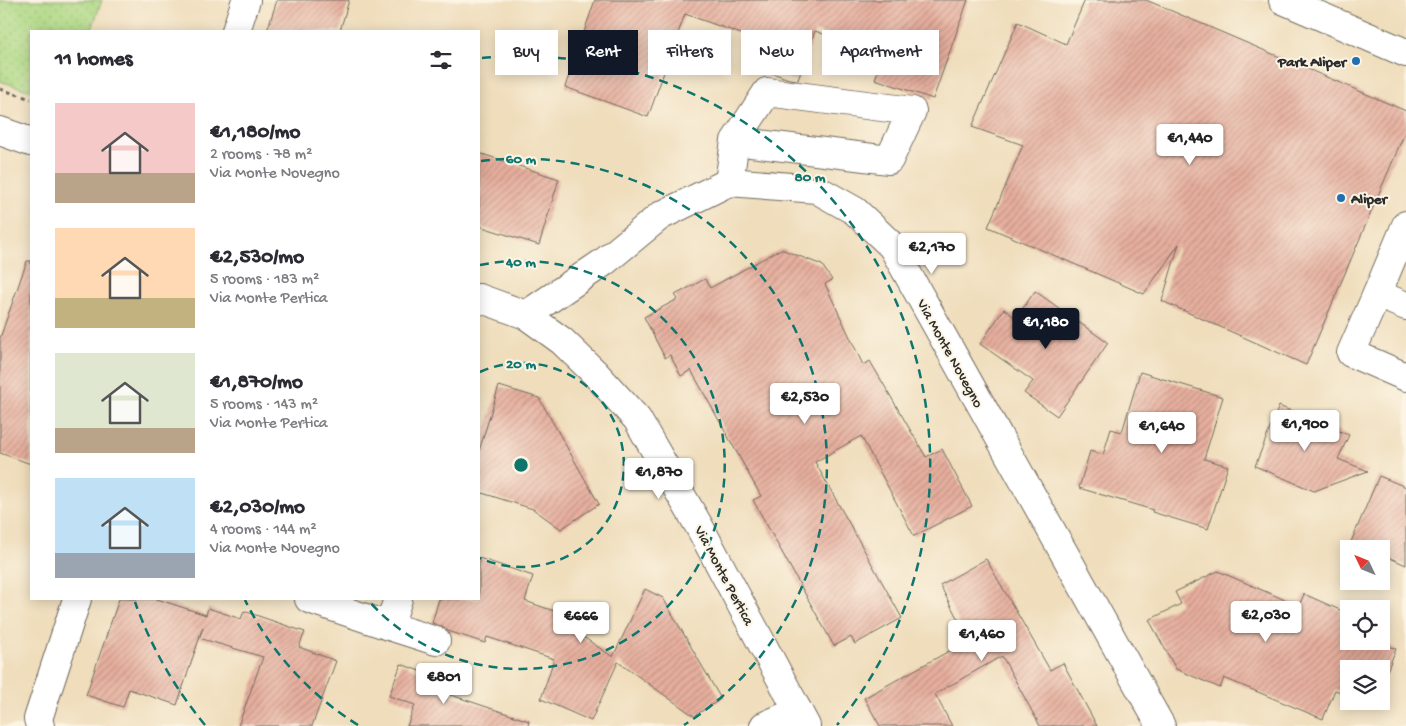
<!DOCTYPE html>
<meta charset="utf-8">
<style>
:root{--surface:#fff;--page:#f7f7f7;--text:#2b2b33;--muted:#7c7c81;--accent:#111827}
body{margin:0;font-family:"Gochi Hand",sans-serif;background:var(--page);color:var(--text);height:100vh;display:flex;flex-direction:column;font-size:19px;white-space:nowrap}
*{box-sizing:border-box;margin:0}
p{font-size:16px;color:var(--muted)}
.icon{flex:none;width:28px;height:28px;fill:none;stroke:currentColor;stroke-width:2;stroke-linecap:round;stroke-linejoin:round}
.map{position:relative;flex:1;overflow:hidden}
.side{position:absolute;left:30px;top:30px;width:450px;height:570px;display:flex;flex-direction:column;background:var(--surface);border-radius:0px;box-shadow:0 2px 12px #0003}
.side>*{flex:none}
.top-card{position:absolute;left:495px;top:30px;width:475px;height:45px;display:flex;gap:10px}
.needle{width:32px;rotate:313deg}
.fabs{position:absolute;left:1340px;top:540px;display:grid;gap:10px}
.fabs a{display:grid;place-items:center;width:50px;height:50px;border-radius:0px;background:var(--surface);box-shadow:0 2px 12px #0003;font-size:25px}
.price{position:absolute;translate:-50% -42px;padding:0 11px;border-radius:5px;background:#fff;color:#222;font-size:16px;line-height:32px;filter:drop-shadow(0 1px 2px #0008)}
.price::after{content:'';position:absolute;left:50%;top:30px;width:15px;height:11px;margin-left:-8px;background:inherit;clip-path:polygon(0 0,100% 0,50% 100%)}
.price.on{background:var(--accent);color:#fff}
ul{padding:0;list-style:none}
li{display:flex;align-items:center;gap:15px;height:125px;padding:0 25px}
li span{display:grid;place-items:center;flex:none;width:140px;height:100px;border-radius:0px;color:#555}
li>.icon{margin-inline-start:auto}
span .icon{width:60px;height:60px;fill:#fffc;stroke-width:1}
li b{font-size:21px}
h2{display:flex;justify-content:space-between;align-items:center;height:60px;padding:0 25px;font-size:21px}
.tag{padding:0 18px;border-radius:0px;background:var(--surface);box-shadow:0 2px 12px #0003;font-size:18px;line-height:45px}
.tag.on{background:var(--accent);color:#fff}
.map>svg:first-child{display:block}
</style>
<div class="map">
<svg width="1406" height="726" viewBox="0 0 1406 726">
<defs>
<pattern id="grass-dots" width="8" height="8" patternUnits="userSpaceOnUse" patternTransform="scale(1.25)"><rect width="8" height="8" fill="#add883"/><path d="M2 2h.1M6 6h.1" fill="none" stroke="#95ba71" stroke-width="1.8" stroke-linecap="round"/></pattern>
<pattern id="building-hatch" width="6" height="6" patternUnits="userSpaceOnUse" patternTransform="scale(1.25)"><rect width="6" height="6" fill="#e7af9e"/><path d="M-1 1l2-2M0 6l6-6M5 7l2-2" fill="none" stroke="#bb8f81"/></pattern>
</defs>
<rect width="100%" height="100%" fill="#fcf5e5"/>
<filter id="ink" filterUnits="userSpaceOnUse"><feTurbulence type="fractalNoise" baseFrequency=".02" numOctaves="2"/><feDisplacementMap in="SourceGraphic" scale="10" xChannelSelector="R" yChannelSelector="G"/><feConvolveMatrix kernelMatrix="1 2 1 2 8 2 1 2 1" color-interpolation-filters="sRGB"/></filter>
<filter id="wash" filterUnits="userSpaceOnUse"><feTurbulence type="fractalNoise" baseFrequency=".0096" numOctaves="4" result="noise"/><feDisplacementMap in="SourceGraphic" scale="20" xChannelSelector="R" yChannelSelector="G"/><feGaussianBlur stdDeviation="1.12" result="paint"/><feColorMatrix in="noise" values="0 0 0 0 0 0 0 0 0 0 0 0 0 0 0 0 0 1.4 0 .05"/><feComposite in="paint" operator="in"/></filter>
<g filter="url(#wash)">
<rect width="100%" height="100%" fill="#efddbb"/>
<path fill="url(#grass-dots)" stroke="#6c8257" d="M0,0h102l-11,31h-60v60l-31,-10z"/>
<g id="blocks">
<g fill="url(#building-hatch)">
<path d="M277,0h72l-9,31h-73z"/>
<path d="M595,0h373l-35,99 -58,-20 8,-24 -68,-24 -17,49 -9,-1 -48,-17 9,-25 -65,-23 -37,103 -83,-30z"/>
<path d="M1085,0h61l260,111v19l-100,235 -144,-64 17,-57 -35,50 -156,-67 35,-82 -51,-18 46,-105 48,22z"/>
<path d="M479,153l80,26 -20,66 -60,-19z"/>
<path d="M781,249l41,16 10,15 -7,4 38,81 7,-4 56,96 16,-8 30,57 -58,30 -53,-100 -46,26 87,156 -47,26 -4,-7 -17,9 -81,-146 8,-4 -70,-126 -10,6 -11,-21 -5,3 -21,-41 34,-18 -3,-4 30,-16 5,9z"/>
<path d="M27,261h4v203l-31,-11v-115z"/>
<path d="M1035,291l73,52 -51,73 -33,-23 9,-12 -53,-37 24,-35 12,9z"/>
<path d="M1140,372l83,25 -19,62 24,7 -20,63 -56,-17 1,-2 -74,-22 11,-37 13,4 8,-26 11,3z"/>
<path d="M499,386l40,12 60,106 -38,25 -28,-20 -54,-17v-41z"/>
<path d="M1279,406l70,29 -11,24 30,12 -54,20 -59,-25z"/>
<path d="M1379,476l27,11v78l-25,-11v-5h-14l-16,-7z"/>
<path d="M479,558l54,18 -8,25 35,12 -2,7 55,37 32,-68 18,9 58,101 -27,17 -76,-54 -27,59 -50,-22 13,-40 -67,-22 -2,6 -37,-12 -7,-5 -9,-3 7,-24h40z"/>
<path d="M986,559l64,111 13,-7 34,63h-57l-38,-70 -67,38 17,32h-72l-16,-28 96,-53 -2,-3 9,-5 -27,-52z"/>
<path d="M1218,571l81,35 5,-12 45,20v27h29l18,8 -15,37v-17h-32v26l-14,-5 -12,29 -99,-41 -4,10 -44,-19 -27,-49 32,-16 -6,-12z"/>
<path d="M119,599h38l49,16 2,-7 33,11 3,-8 61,21 -6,15 37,14 -24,65h-74l25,-69 -64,-19 4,-11 -26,78 -48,-16 -6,18 -37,-12z"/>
<path d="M401,664l24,9 -4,12 108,36 -1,5h-121l8,-21 -26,-9z"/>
</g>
</g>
</g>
<g filter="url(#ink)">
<use href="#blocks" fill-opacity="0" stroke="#70695d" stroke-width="1"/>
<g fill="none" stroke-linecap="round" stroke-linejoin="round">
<defs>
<g id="minor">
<path d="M1283,0l123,53"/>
<path d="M236,31l10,-31"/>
<path d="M0,131l31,11"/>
<path d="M729,182l6,-41 154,19 23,-49 -145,-19 -32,49"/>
<path d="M1406,225l-29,69 29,12"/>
<path d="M1377,294l-26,59 55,24"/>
<path d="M479,298l47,17 36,26 32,31 43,47 62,107 107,200"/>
<path d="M526,315l78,-53 56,-46 69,-34 87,7 39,22 37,35 269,480"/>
<path d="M309,599l80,27"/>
<path d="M398,599l-9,27 47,15"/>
<path d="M40,726l-2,-7 39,-120"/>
<path d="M764,726l34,-15"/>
</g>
</defs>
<use href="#minor" stroke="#70695d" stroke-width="30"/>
<path stroke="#70695d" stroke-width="3" stroke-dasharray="4 4" stroke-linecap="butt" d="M0,89l31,10"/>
<use href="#minor" stroke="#fff" stroke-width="28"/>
</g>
</g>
<g fill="none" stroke="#0f766e" stroke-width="2.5" stroke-dasharray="9 6">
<path d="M480 372A102 102 0 1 1 480 558"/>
<path d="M480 265A204 204 0 1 1 367 599"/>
<path d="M358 725A307 307 0 0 1 245 600M481 161A307 307 0 0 1 684 725"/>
<path d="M205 725A409 409 0 0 1 135 602M482 58A409 409 0 0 1 837 725"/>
</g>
<g fill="#1f6fb2" stroke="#fcf5e5" stroke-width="2">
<circle cx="1356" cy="61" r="5"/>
<circle cx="1341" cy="198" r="5"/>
</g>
<g text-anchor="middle" stroke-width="4" stroke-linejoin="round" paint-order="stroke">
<g font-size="15" font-weight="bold" fill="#2b2b2b" stroke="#fcf5e5" text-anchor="end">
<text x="1346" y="66">Park Aliper</text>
<text x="1351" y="203" text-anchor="start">Aliper</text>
</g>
<g font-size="15" fill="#2b2b2b" stroke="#fcf5e5">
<text transform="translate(951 353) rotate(61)" y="5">Via Monte Novegno</text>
<text transform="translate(725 575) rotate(62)" y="5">Via Monte Pertica</text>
</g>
</g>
<circle cx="521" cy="465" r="8" fill="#0f766e" stroke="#fcf5e5" stroke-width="2.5"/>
<g font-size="15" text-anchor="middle" font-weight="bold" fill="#0f766e" stroke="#fcf5e5" stroke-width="4" stroke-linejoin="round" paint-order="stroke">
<text x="521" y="163">60 m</text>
<text x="810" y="181">80 m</text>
<text x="521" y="266">40 m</text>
<text x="521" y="368">20 m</text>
</g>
</svg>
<div class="fabs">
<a><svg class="needle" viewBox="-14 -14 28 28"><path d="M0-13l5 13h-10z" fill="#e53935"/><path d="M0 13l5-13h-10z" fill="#7c7c81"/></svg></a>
<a><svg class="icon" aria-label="locate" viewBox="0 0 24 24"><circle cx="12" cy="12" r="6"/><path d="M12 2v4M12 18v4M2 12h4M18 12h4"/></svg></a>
<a><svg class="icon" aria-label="layers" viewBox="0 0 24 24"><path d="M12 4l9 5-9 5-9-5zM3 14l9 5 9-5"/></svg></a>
</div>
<b class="price" style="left:1190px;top:166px">€1,440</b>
<b class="price" style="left:932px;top:275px">€2,170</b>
<b class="price on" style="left:1046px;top:350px">€1,180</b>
<b class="price" style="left:805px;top:425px">€2,530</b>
<b class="price" style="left:1305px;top:452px">€1,900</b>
<b class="price" style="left:1162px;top:454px">€1,640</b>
<b class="price" style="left:659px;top:500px">€1,870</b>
<b class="price" style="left:1266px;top:643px">€2,030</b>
<b class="price" style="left:581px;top:644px">€666</b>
<b class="price" style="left:982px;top:662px">€1,460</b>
<b class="price" style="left:444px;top:705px">€801</b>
<div class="top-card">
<a class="tag">Buy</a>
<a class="tag on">Rent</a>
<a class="tag">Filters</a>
<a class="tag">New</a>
<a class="tag">Apartment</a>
</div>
<section class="side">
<h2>11 homes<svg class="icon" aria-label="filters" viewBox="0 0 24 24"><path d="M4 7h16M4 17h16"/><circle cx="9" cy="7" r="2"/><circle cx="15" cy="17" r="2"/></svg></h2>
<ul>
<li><span style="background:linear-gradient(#f6c9c9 70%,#b9a48a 0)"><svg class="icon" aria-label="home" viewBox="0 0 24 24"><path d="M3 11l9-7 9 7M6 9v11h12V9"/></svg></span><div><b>€1,180/mo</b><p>2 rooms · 78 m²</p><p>Via Monte Novegno</p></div></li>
<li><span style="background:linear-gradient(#ffd9b3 70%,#c2b280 0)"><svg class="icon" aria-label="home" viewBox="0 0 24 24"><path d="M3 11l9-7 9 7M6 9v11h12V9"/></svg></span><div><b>€2,530/mo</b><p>5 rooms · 183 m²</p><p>Via Monte Pertica</p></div></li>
<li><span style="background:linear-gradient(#dfe7d0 75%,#b9a48a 0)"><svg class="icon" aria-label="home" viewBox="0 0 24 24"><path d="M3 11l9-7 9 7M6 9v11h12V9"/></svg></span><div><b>€1,870/mo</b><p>5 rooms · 143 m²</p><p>Via Monte Pertica</p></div></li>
<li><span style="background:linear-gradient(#bfe0f5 75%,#9aa5b1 0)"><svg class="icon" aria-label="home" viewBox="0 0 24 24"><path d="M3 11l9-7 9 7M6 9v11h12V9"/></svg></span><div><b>€2,030/mo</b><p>4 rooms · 144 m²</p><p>Via Monte Novegno</p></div></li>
</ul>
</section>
</div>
